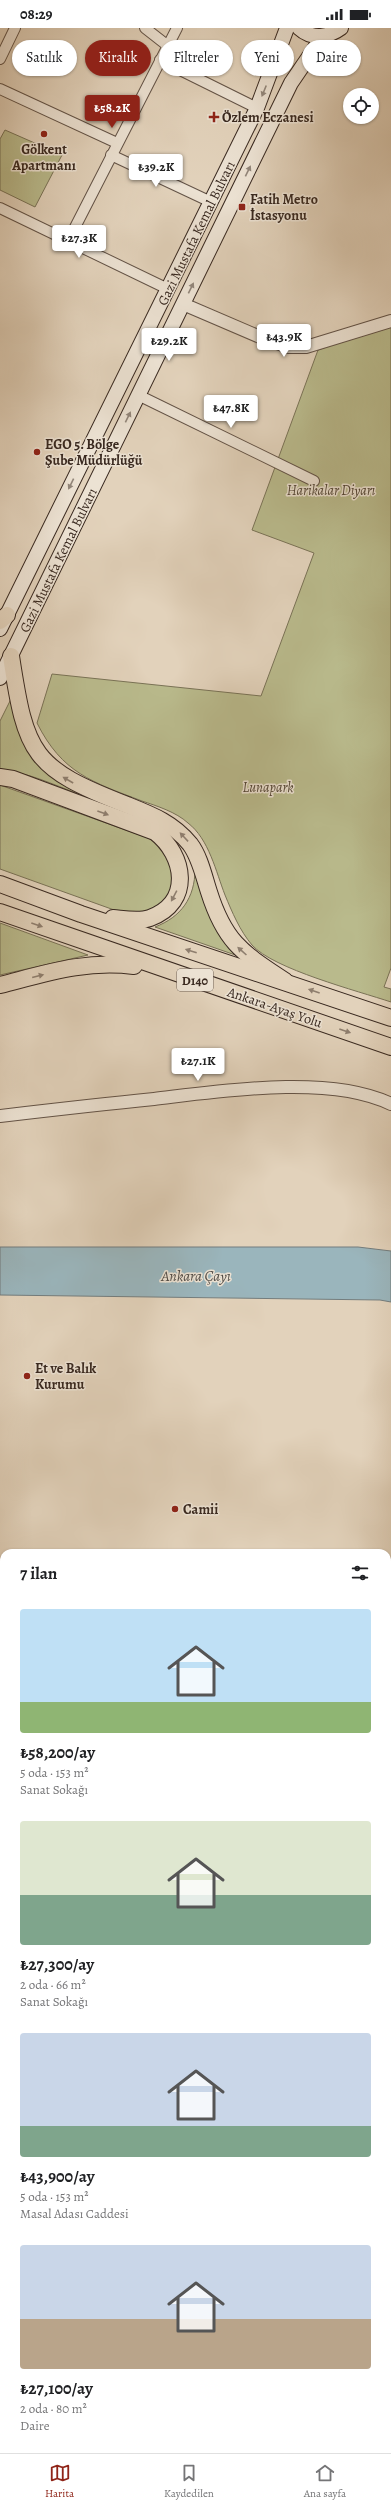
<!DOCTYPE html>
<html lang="tr">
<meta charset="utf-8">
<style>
:root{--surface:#fff;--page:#f2f2f2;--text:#202124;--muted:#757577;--line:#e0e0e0;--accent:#8f2418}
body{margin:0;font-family:Alegreya,serif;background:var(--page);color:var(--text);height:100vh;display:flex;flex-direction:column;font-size:15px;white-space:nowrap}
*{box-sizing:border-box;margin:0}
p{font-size:13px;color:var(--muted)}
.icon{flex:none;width:22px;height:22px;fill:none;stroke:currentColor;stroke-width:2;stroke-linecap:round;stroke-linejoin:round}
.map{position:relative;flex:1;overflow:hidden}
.side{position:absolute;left:0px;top:1521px;width:391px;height:904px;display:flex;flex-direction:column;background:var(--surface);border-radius:12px 12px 0 0;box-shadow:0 1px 3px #0004}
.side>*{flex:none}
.top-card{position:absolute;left:12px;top:12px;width:367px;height:36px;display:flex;gap:8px}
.fabs{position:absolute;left:343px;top:60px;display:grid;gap:8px}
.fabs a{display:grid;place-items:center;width:36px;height:36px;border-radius:50%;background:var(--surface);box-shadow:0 1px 3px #0004;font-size:20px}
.price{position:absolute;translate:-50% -34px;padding:0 9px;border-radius:4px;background:#fff;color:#222;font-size:13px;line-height:26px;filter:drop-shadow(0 1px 2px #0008)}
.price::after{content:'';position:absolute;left:50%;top:24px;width:12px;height:9px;margin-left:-6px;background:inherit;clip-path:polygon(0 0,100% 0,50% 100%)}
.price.on{background:var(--accent);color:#fff}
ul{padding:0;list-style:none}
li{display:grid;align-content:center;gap:8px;height:212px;padding:0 20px}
li span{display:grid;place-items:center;height:124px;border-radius:4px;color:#555}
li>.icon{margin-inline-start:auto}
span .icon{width:72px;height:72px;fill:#fffc;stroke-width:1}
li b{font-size:17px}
h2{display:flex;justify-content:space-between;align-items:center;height:48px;padding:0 20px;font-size:17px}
.chip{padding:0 14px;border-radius:18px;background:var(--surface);box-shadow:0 1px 3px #0004;font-size:14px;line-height:36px}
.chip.on{background:var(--accent);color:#fff}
.status{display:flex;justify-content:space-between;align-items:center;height:28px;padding:0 20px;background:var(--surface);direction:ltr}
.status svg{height:11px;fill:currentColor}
.menu{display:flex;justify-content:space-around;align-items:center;height:56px;border-top:1px solid var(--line);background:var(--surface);font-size:11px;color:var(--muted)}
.menu a{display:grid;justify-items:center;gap:2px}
.menu .on{color:var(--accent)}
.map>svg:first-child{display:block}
</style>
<div class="status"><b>08:29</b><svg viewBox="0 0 49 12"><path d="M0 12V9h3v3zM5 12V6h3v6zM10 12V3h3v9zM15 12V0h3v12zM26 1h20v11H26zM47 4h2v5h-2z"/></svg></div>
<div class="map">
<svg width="391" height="2425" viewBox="0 0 391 2425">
<rect width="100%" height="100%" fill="#e2d2bb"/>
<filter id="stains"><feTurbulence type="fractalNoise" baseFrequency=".005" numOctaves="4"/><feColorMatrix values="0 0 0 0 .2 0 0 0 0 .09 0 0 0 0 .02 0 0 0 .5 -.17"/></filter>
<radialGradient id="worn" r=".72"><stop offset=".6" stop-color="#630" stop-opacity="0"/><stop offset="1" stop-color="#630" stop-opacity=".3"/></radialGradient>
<g fill="#b9ba8c" stroke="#797256">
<path d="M5,102l57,25 -27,52 -35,-17v-51z"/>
<path d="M391,296v644l-7,19 7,2v13c-33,-11 -118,-33 -139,-57 -12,-14 -20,-33 -27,-50 -9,-23 -16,-56 -37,-72 -12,-11 -31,-17 -46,-22 -50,-19 -80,-28 -105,-78l15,-49 209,22 53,-143 -62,-23 66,-180z"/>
<path d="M13,667l35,77 9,9 22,13c-26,-9 -52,-23 -79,-23v-50z"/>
<path d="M0,757l148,53 15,8 11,30 -4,17 -9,11 -18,9 -26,-2 -117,-42z"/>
<path d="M195,841l46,88 -86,-30c26,-10 40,-29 40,-58z"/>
<path d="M0,895l88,32 -88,20z"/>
<path d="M387,1592l4,1v170h-4z"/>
</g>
<path fill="#9ab5bc" stroke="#737d7e" d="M0,1219h358l33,4v51l-11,-2 -380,-5z"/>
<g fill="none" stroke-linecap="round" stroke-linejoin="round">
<defs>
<g id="minor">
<path d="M145,0l23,18"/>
<path d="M0,31l15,-31"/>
<path d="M160,32l97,48"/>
<path d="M0,61l117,54"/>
<path d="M111,127l100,47"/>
<path d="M0,180l168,81"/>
<path d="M68,213l109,-213"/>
<path d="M138,367l176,86"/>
<path d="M387,1577l4,1"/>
<path d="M0,1722h4"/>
<path d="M387,1768l4,1"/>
<path d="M0,1836h4"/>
<path d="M387,1847h4"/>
<path d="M0,1932h4"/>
<path d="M387,2081l4,-2"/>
<path d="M0,2185l4,-1"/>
<path d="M0,2271l4,-1"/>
<path d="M387,2364h4"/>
<path d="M0,2386h4"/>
<path d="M28,2421l1,4"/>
<path d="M106,2421v4"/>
<path d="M183,2421l1,4"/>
</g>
<g id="tertiary">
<path d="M183,276l77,33 28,10h18l85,-26"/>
<path d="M0,1088c51,-6 103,-12 154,-17 67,-8 176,-25 237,5"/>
<path d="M387,2000l4,-1"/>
<path d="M0,2079l4,-1"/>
<path d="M0,2094l4,-1"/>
</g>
<g id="secondary">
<path d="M299,0c13,12 30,9 42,0"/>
<path d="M0,601l257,-521 30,-80"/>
<path d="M0,650l291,-595 32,-47"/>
</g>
<g id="trunk">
<path d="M0,593l7,-6"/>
<path d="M11,628c15,99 21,112 116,149 25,10 46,18 63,39 10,13 14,33 19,48 16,51 34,61 76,89"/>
<path d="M0,749l13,2 142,53c30,23 38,70 -5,86 -11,4 -26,1 -37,0"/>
<path d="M0,856l81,30 310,104"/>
<path d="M0,884l391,135"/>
<path d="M0,957c47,-12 85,-25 134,-19"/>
</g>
</defs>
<use href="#minor" stroke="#635347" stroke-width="12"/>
<use href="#tertiary" stroke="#635347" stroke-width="14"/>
<use href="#secondary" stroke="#392920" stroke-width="16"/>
<use href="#trunk" stroke="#392920" stroke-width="18"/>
<use href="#minor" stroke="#ece2d3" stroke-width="10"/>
<use href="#tertiary" stroke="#ece2d3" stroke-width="12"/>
<use href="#secondary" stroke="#ece2d3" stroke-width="14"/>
<use href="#trunk" stroke="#e2d2bb" stroke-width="16"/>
</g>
<defs><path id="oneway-solid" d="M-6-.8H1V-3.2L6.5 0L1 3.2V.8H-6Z"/></defs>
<g fill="#92867a">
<use href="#oneway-solid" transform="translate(264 63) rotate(112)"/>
<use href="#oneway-solid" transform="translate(248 143) rotate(-64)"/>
<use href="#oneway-solid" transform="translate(191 260) rotate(-64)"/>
<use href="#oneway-solid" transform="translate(128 389) rotate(-64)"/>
<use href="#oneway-solid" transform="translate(71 456) rotate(116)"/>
</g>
<g fill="#8e7e6e">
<use href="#oneway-solid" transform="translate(68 752) rotate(-150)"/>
<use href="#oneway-solid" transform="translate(103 785) rotate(20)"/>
<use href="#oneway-solid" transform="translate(184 809) rotate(-133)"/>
<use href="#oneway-solid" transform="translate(174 868) rotate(118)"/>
<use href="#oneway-solid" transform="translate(37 897) rotate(19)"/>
<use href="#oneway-solid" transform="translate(191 923) rotate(-162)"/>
<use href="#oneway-solid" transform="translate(242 923) rotate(-138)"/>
<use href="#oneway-solid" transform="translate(38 948) rotate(-14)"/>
<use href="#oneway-solid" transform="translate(314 963) rotate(-161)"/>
<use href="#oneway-solid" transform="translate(345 1003) rotate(19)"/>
</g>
<g fill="#8f2418" stroke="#ece2d3" stroke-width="1.5">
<path d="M212 83h4v4h4v4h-4v4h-4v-4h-4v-4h4z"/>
<circle cx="44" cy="106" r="4"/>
<rect x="238" y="175" width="8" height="8" rx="2"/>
<circle cx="37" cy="424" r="4"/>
<circle cx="27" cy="1348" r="4"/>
<circle cx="175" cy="1481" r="4"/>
</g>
<g text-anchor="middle" stroke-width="3" stroke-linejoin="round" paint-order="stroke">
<rect fill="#ece2d3" stroke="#6f6056" stroke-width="1" x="177" y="941" width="36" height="22" rx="3"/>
<g font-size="13" font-weight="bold" fill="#392920">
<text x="195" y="957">D140</text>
</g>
<g font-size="14" font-weight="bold" fill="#392920" stroke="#ece2d3" text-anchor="start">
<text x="222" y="94">Özlem Eczanesi</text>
<text x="44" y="126" text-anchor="middle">Gölkent<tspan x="44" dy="16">Apartmanı</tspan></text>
<text x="250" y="176">Fatih Metro<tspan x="250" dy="16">İstasyonu</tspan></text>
<text x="45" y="421">EGO 5. Bölge<tspan x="45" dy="16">Şube Müdürlüğü</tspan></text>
<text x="35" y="1345">Et ve Balık<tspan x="35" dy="16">Kurumu</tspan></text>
<text x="183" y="1486">Camii</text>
</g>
<g font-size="14" fill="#392920" stroke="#ece2d3">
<text transform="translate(196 205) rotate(-64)" y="5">Gazi Mustafa Kemal Bulvarı</text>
<text transform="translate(58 532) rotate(-64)" y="5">Gazi Mustafa Kemal Bulvarı</text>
<text transform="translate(275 979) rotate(19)" y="5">Ankara-Ayaş Yolu</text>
</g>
<g font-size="14" font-style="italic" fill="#534636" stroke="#ece2d3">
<text x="331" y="467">Harikalar Diyarı</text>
<text x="268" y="764">Lunapark</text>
</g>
<g font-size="15" font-style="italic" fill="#514c47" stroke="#ece2d3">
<text x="196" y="1253">Ankara Çayı</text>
</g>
</g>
<rect width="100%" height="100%" filter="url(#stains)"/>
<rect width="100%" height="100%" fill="url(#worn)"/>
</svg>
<div class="fabs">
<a><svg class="icon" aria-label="locate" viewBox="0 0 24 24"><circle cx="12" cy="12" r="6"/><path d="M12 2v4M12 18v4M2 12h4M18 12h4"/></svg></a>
</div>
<b class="price on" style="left:112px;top:101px">₺58.2K</b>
<b class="price" style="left:156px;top:160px">₺39.2K</b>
<b class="price" style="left:79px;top:231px">₺27.3K</b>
<b class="price" style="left:284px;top:330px">₺43.9K</b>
<b class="price" style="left:169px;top:334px">₺29.2K</b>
<b class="price" style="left:231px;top:401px">₺47.8K</b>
<b class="price" style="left:198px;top:1054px">₺27.1K</b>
<div class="top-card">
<a class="chip">Satılık</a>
<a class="chip on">Kiralık</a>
<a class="chip">Filtreler</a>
<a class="chip">Yeni</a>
<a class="chip">Daire</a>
</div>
<section class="side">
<h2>7 ilan<svg class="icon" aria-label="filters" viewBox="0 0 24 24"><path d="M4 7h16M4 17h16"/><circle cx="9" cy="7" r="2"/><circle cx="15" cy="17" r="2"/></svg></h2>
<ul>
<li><span style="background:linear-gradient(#bfe0f5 75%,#8fb573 0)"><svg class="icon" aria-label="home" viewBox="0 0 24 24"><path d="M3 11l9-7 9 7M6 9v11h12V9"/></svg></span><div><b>₺58,200/ay</b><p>5 oda · 153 m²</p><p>Sanat Sokağı</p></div></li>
<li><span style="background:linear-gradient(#dfe7d0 60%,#7fa58c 0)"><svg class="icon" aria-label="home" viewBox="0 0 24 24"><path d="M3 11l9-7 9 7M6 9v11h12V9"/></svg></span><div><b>₺27,300/ay</b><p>2 oda · 66 m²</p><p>Sanat Sokağı</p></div></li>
<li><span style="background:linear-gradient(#c9d6e8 75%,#7fa58c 0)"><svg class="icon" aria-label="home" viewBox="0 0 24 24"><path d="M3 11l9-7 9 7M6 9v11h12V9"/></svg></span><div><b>₺43,900/ay</b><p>5 oda · 153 m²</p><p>Masal Adası Caddesi</p></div></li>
<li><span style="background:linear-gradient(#c9d6e8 60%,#b9a48a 0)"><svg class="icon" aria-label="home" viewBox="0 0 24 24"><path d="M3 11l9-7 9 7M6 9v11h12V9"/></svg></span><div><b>₺27,100/ay</b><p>2 oda · 80 m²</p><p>Daire</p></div></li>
</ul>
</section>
</div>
<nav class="menu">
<a class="on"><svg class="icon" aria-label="map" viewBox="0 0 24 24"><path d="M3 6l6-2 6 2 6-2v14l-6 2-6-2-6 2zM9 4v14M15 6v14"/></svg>Harita</a>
<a><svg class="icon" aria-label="saved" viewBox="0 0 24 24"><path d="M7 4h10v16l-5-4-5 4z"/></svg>Kaydedilen</a>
<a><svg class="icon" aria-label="home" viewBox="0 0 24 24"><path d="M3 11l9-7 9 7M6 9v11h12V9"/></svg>Ana sayfa</a>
</nav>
